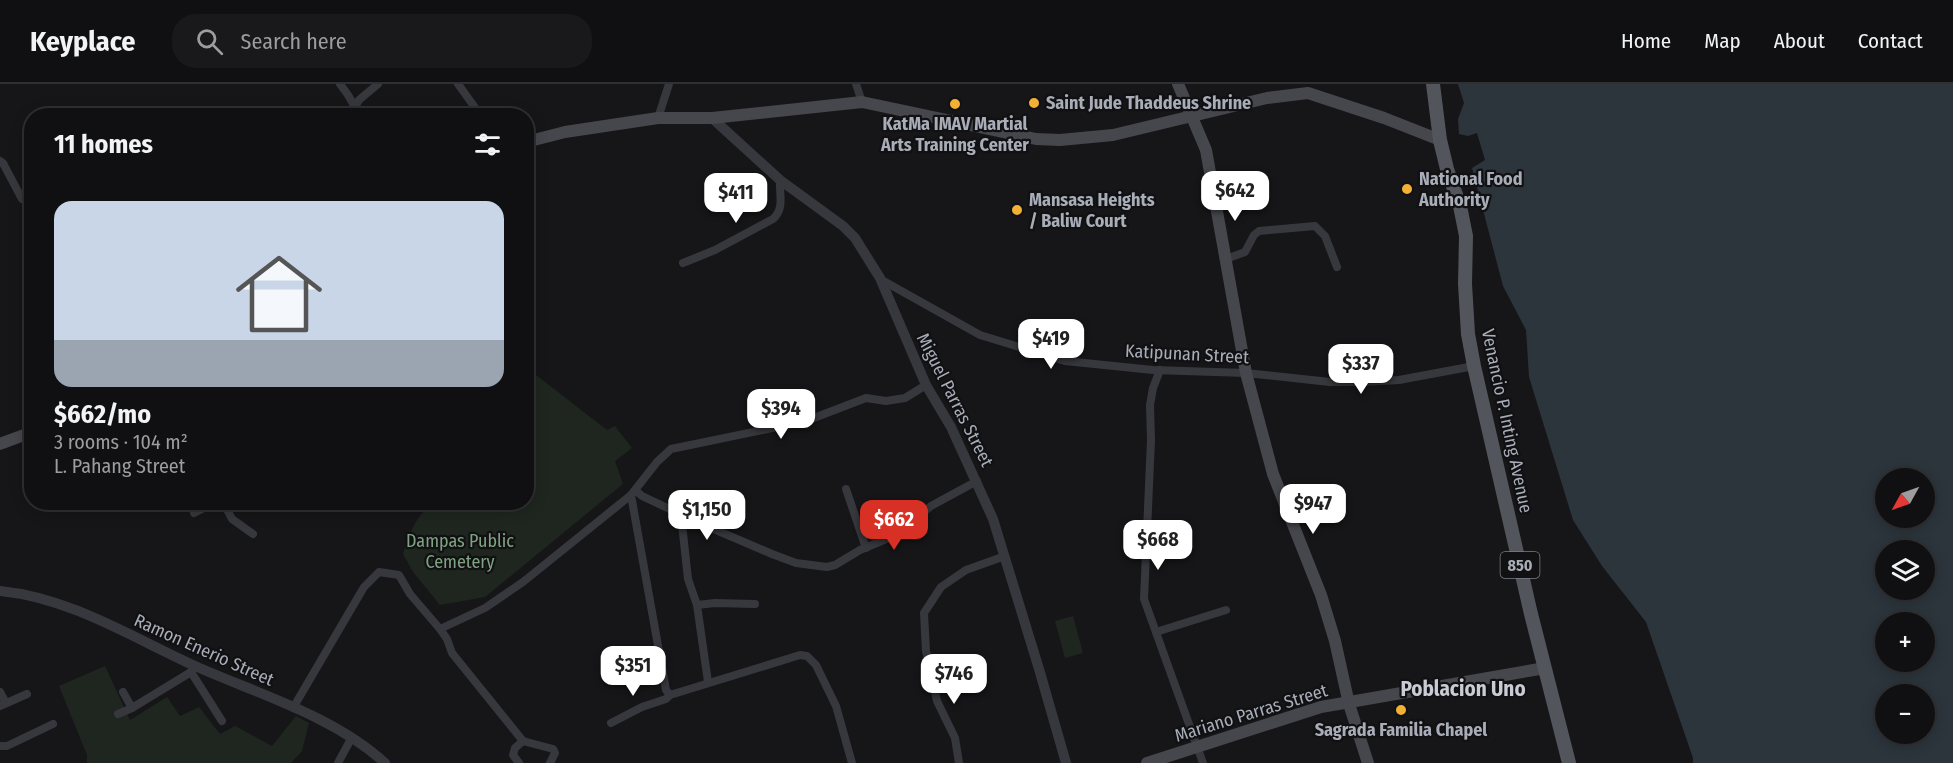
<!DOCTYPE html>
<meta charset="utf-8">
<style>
:root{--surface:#101012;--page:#19191b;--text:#f1f3f6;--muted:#9c9d9f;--line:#303032;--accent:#d93025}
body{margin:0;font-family:"Fira Sans Condensed",sans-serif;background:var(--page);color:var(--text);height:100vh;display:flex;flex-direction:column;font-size:22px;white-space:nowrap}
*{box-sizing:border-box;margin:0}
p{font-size:20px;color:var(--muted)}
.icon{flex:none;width:33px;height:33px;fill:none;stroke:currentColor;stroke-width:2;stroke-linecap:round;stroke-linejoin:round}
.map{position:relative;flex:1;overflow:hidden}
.details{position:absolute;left:24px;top:24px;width:510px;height:402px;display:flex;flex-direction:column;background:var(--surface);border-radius:24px;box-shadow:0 3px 15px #0003,0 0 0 2px var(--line)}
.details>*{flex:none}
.needle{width:39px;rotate:230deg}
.controls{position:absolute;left:1875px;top:384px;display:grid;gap:12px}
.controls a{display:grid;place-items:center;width:60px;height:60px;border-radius:50%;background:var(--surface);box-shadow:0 3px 15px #0003,0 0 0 2px var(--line);font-size:30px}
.price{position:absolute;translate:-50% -51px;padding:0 14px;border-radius:12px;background:#fff;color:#222;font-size:20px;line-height:39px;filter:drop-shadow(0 2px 3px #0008)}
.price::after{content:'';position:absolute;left:50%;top:36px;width:18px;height:14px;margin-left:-9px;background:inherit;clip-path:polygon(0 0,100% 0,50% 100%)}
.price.selected{background:var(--accent);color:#fff}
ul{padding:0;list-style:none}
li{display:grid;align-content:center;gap:12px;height:318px;padding:0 30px}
li span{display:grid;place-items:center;height:186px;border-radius:18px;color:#555}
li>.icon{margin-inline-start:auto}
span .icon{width:108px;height:108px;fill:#fffc;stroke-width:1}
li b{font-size:26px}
h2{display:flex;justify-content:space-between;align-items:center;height:72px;padding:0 30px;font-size:26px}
header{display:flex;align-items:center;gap:36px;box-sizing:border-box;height:84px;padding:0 30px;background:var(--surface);border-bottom:2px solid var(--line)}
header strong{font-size:28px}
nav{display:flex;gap:33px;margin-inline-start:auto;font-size:21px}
.search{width:420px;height:54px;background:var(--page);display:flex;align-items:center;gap:15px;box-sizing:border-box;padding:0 21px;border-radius:24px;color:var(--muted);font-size:22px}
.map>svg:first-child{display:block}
</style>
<header>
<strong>Keyplace</strong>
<div class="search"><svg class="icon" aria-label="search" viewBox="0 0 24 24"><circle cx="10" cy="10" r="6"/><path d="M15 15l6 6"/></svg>Search here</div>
<nav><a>Home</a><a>Map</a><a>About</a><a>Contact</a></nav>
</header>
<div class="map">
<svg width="1953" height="679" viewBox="0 0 1953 679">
<rect width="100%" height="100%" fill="#161618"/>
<g fill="#1e261f">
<path d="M527,271l9,20 71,55 8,-4 17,22 -17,13 8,23 -138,113 -45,8 -27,-33 -10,-18c6,-19 13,-41 32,-51l91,-1z"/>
<path d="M1073,532l10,37 -18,5 -10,-37z"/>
<path d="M105,582l25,54 37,-23 13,19 19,-9 21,27 15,-8 37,20 24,-30 13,7 -7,28 -11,12h-204v-8l-28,-69z"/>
</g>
<path fill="#2c353c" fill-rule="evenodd" d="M1458,0h495v679h-260v-5l-47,-136 -44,-56 -29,-46 -44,-143 -3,-47 -23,-44 -31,-118 13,-8 -8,-27 -9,3 -9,-2 -1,-15 6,-16zM1886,394h38v40h-38zM1886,466h38v40h-38zM1886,538h38v40h-38zM1886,610h38v40h-38z"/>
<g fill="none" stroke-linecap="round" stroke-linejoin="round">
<g stroke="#37383d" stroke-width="8">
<path d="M340,0l8,11 12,21"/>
<path d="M458,0l23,32"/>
<path d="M856,0l6,18"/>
<path d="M355,23l4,-7 19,-16"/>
<path d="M658,34l11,-34"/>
<path d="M0,77l3,2 19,36 10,4"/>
<path d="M1226,175l19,-7 9,-17 5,-4 56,-5 10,10 12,31"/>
<path d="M683,179l32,-13 58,-31c12,-11 6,-24 7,-39"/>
<path d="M880,195l100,56 85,26 88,9 93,3 84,9h34l35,-2 75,-14"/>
<path d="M1160,286l-7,18 -3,17 1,35 -7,159 59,164"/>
<path d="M846,405l20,59"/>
<path d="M635,406l7,6 53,25 77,33 24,9 31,4 8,-2 25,-15 38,-16 33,-28 46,-25"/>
<path d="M631,411l35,195 4,5 130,-40 7,1 9,9 20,41 16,57"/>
<path d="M223,418l9,17 21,15"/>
<path d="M194,429l22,-11"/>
<path d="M681,431l7,64 9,26"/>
<path d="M440,545l7,10 5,14 71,88 -8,7 -2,7 6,8"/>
<path d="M1156,548l70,-22"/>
<path d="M191,588l31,49"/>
<path d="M708,598l-11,-77 18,-2 40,1"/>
<path d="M0,608l6,11"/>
<path d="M123,608l9,16"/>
<path d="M0,622l27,-12"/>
<path d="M293,624l71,-121 15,-15 20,3 11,19 30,35 45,-21 38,-26 108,-87 26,-33 14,-13 135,-28 60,-23 20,3 19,-3 21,-13"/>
<path d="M118,630l14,-6 59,-36 4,-6"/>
<path d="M611,639l31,-16 24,-8 4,-4"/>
<path d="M523,657l30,8 2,4 -5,10"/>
<path d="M0,662h7l46,-22"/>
<path d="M338,679l14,-26"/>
<path d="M959,679l-4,-25 -18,-37 -11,-50 -2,-38 17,-26 25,-17 39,-14"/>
</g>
<g stroke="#37383d" stroke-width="10">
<path d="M712,34l68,62 63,46 12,12 25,40 46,107 25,42 42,92 46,150 27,94"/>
<path d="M0,507c71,7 131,46 195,75 63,28 139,50 190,97"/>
</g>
<g stroke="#45474d" stroke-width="12">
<path d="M1178,0l28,66 40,223 27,101 48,121 14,46 14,63 19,59"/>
<path d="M526,58l39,-10 93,-14h54l150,-16 174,37 24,1 53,-5 154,-37 41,-5 76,25 56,22"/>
<path d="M0,360l32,-12"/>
<path d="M1147,679l174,-56 224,-39"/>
</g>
<path stroke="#53555c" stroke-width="14" d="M1433,0l7,56 7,29 13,37 6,30 -1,48 3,50 6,32 57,248 38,149"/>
</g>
<g fill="#f2b134" stroke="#111113" stroke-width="2">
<circle cx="1034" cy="19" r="6"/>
<circle cx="955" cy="20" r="6"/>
<circle cx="1407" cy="105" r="6"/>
<circle cx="1017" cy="126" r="6"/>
<circle cx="1401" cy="626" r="6"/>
</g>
<g text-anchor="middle" stroke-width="4.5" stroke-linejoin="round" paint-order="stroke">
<rect fill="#111113" stroke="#7b7e86" stroke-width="1.5" x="1500.5" y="468" width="39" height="26" rx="4.5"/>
<g font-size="16" font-weight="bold" fill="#a8adb8">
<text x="1520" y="487">850</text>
</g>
<g font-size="18" font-weight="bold" fill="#a8adb8" stroke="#111113" text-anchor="start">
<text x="1046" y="25">Saint Jude Thaddeus Shrine</text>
<text x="955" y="46" text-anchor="middle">KatMa IMAV Martial<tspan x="955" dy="21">Arts Training Center</tspan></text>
<text x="1419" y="101">National Food<tspan x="1419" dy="21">Authority</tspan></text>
<text x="1029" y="122">Mansasa Heights<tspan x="1029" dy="21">/ Baliw Court</tspan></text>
<text x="1401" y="652" text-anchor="middle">Sagrada Familia Chapel</text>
</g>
<g font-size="18" fill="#a8adb8" stroke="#111113">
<text transform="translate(1187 270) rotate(3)" y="6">Katipunan Street</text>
<text transform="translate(955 316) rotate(63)" y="6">Miguel Parras Street</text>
<text transform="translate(1507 337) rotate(78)" y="6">Venancio P. Inting Avenue</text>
<text transform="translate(204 566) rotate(24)" y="6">Ramon Enerio Street</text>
<text transform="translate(1251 629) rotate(-17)" y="6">Mariano Parras Street</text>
</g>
<g font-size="18" fill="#7fa381" stroke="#111113">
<text x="460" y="463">Dampas Public<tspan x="460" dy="21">Cemetery</tspan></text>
</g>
<g font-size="21" font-weight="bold" fill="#c9ccd4" stroke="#111113">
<text x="1463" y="612">Poblacion Uno</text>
</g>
</g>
</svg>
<div class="controls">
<a><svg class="needle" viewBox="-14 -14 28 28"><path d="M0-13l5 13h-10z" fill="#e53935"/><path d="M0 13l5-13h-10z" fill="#9c9d9f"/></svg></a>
<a><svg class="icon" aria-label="layers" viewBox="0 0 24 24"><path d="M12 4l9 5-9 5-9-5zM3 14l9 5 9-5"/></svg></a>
<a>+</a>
<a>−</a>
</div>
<b class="price" style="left:1235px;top:138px">$642</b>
<b class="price" style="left:736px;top:140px">$411</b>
<b class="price" style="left:1051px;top:286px">$419</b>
<b class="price" style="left:1361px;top:311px">$337</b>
<b class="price" style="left:781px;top:356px">$394</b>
<b class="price" style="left:1313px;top:451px">$947</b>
<b class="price" style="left:707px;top:457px">$1,150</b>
<b class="price selected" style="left:894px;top:467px">$662</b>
<b class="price" style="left:1158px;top:487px">$668</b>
<b class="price" style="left:633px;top:613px">$351</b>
<b class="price" style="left:954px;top:621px">$746</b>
<section class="details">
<h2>11 homes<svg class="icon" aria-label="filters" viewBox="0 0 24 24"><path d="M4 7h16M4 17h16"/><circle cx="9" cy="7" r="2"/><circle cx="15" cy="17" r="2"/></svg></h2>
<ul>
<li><span style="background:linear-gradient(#c9d6e8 75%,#9aa5b1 0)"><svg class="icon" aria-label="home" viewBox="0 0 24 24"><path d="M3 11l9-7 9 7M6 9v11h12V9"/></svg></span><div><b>$662/mo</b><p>3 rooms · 104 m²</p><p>L. Pahang Street</p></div></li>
</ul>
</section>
</div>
